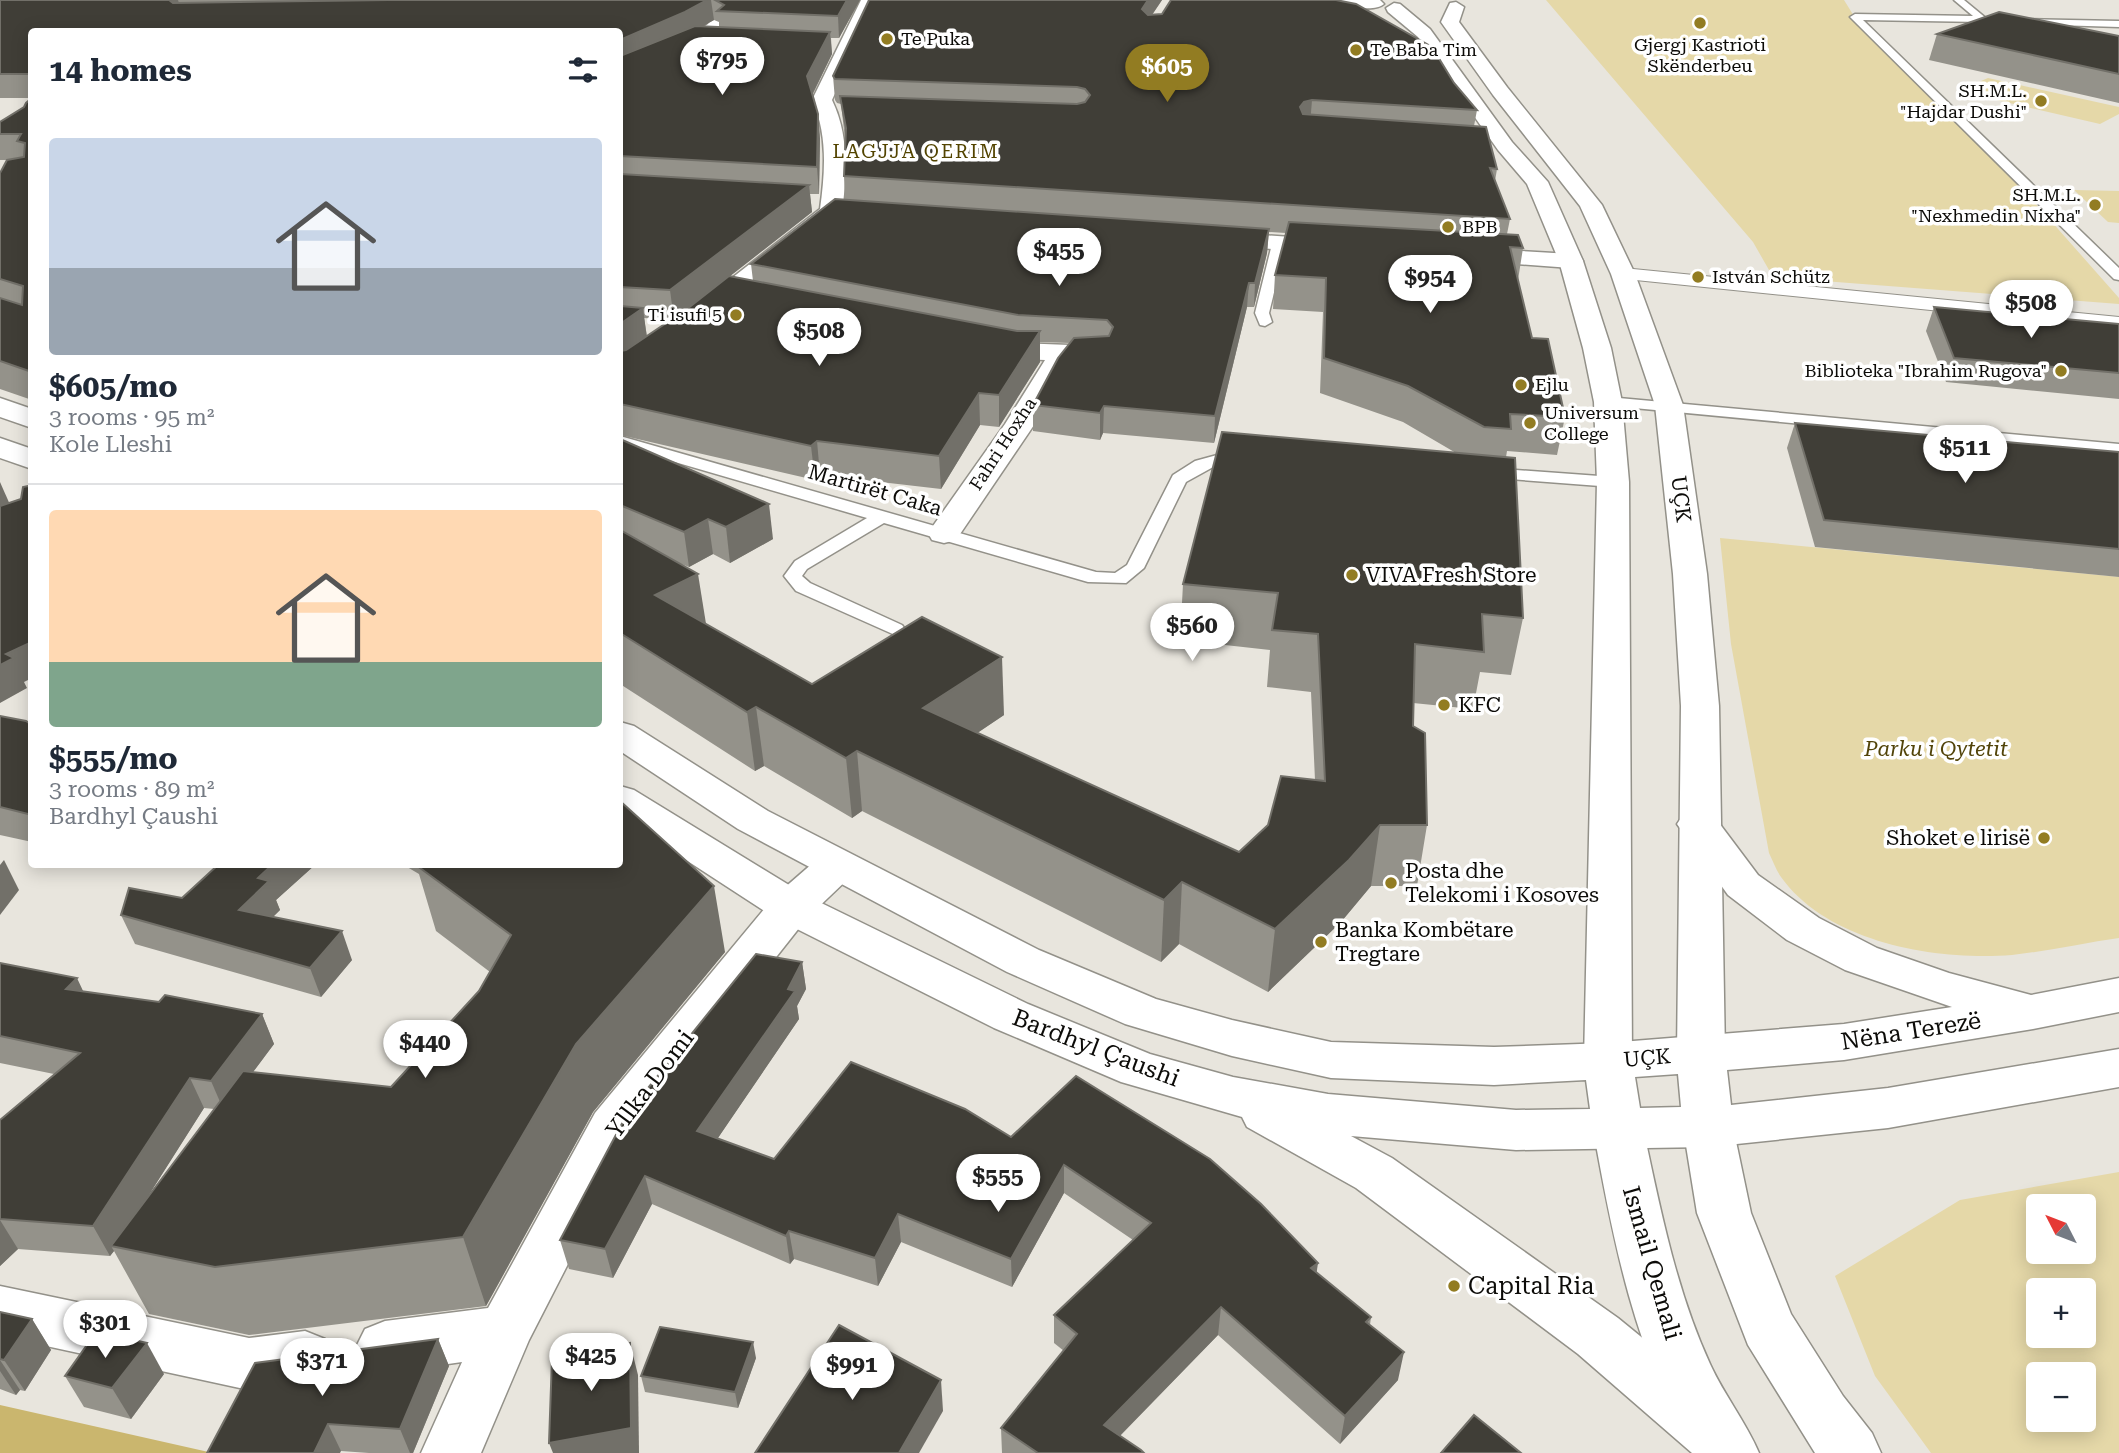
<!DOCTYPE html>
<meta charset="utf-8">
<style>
:root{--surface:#fff;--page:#f6f6f7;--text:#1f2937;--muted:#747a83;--line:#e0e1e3;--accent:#927c22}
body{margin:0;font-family:"Roboto Serif",serif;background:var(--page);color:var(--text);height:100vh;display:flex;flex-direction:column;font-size:26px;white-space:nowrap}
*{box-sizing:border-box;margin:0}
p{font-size:23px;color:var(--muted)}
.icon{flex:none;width:38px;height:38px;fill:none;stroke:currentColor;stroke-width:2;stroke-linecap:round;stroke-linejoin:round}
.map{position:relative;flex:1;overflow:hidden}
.drawer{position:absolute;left:28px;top:28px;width:595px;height:840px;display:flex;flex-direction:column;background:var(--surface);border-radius:7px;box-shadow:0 4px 18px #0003}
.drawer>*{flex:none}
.needle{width:46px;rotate:312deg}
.fabs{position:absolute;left:2026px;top:1194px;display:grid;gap:14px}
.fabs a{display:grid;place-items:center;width:70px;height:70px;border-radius:7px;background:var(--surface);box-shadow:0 4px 18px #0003;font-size:35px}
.price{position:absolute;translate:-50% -60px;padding:0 16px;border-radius:24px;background:#fff;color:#222;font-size:23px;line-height:46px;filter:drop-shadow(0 2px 4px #0008)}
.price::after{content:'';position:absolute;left:50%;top:42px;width:21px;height:16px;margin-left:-10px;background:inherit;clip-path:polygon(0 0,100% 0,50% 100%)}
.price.current{background:var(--accent);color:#fff}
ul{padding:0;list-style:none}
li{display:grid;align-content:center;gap:14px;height:371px;padding:0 21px}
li+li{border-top:2px solid var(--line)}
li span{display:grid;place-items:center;height:217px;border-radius:7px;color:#555}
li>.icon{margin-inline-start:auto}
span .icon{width:126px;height:126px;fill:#fffc;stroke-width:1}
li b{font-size:30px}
h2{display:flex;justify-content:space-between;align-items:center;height:84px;padding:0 21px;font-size:30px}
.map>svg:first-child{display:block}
</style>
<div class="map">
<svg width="2119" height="1453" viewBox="0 0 2119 1453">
<rect width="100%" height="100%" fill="#e8e5dd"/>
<g fill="#e5d8a8" fill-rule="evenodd">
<path d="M1546,0h298l13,21 164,166 98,111v6l-346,-27 -20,-35z"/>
<path d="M1988,78l131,29v7l-19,10 -142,-33z"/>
<path d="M2074,190l45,1v32l-11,-1z"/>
<path d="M1720,538l399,39v361c-35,5 -71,13 -107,17 -75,6 -184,-12 -231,-78 -5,-7 -8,-16 -12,-24l-38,-209z"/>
<path d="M2119,1172v281h-188l-56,-77 -40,-100 125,-76zM2039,1206h45v45h-45zM2039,1290h45v45h-45zM2039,1374h45v45h-45z"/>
</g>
<path fill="#cab66e" d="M0,1405l213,48h-213z"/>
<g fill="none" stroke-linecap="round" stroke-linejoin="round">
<defs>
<g id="service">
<path d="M1954,0h10l23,19 -5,3 -119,-2 256,248v12l-5,-1 -264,-262 5,-3 118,2z"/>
<path d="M2017,19l102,2v6l-99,-3 -3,-1z"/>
<path d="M1279,240l7,4 -17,69 3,9 -7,4 -5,-1 -5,-12 17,-69z"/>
<path d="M1608,397l511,47v10l-517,-49 -2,-3z"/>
<path d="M620,436l476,136 19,1 12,-8 46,-90 22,-14 22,-6 27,-3 8,5 -2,4 -35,5 -29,16 -42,86 -18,15 -38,-1 -204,-59 -77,46 -5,7 8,7 92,42 3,4 -10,6 -99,-44 -12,-15 11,-15 72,-43 -247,-72z"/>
<path d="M1489,468l124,9 8,5 -8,5 -130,-10 -2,-4 2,-4z"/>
</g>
<path id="pedestrian" d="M1623,268l496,49v12l-503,-51 -3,-4 3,-4z"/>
<g id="minor">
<path d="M721,0h16l-16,31 -20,14 -81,33v-12l69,-29 19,-13z"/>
<path d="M861,0h16l-45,100c17,35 15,74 10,112l-152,125 -60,42 -10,2v-20l52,-36 148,-116c5,-36 8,-75 -8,-109z"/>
<path d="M1217,232l118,8 8,2 4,5 -4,5 -8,2 -126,-10 -4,-5 4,-5z"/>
<path d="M1469,248l102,6 9,2 3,5 -3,5 -9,2 -111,-8 -3,-5 3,-5z"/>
<path d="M987,337l31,6 78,3 10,2 4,6 -4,6 -34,1 -16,22 -22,42 -78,115 -12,3 -12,-3 -4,-7 77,-109 40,-64 -27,-1 -41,-8 -3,-6 3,-6z"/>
<path d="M836,852l15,4 6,10 -6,10 -44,42 -176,223 -102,199 -48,113h-60l41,-91 -77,11 -20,-8 -9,-18 9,-18 20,-8 103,-13 107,-195 180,-217 46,-40z"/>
<path d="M1708,1107l18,6 7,14 18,86 40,101 52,82 29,37 9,20h-66l-67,-108 -51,-132 -14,-86 7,-14z"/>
<path d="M1618,1108l18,6 7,14c17,80 33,162 67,236 14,31 36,58 49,89h-64c-60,-98 -82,-213 -102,-325l7,-14z"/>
<path d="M0,1286l249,52 56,-7 20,8 9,18 -9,18 -20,8 -56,7 -249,-54z"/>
</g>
<g id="tertiary">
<path d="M1339,0h41l4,4c-9,8 -36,4 -45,-4z"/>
<path d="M1456,2l8,5 -5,15 48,65 95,118 33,69 48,131 24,169 12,132 6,348 -7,13 -17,5 -17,-5 -7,-13 4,-348 -8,-132 -18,-169 -44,-131 -31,-68 -87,-111 -52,-73 9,-19z"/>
<path d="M1394,3l6,1 30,25 82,113 36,40 35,79 28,87 11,54 7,80 3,579 -7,13 -17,5 -17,-5 -7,-13 13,-579 -3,-80 -11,-54 -24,-87 -32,-77 -29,-34 -80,-113 -30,-25 -2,-4z"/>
</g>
<g id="secondary">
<path d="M0,398l32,11v19l-32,-11z"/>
<path d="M0,438l32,11v20l-32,-11z"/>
<path d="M620,722l14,4 134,85 271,139 117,49 76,21 99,22 163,5 114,-4 236,-19 108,-17 -107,-37 -58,-30 -59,-45 -51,-71 6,-9 15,-4 15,4 45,60 61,43 58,30 72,25 82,22 88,-17v34l-86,17 -189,31 -117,10 4,35 157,-17 231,-39v38l-231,41 -180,19 -192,3 -165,-14 41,22 226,160 120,98 9,20 -8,17h-47l-114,-99 -222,-166 -109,-61 -5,-10 -121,-35 -127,-54 -219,-110 -155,-101v-31l14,4 173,106 221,108 122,50 83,23 95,17 188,16 74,-1 -4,-29 -92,5 -163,-7 -99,-22 -107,-32 -118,-52 -269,-143 -118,-78zM1678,1074l3,33 -41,1 -5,-31z"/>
</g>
</defs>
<use href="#service" stroke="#939189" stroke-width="3"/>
<use href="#pedestrian" stroke="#939189" stroke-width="2"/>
<use href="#minor" stroke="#939189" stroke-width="3"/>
<use href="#tertiary" stroke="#939189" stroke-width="3"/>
<use href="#secondary" stroke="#939189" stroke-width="3"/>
<use href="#service" fill="#fff" fill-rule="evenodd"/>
<use href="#pedestrian" fill="#fff" fill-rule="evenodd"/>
<use href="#minor" fill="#fff" fill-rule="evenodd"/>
<use href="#tertiary" fill="#fff" fill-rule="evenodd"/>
<use href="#secondary" fill="#fff" fill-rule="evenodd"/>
</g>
<g fill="#94928a" fill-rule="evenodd">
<path d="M0,0h860l-21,38h-8l1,16 -19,40 5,20 2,25 -1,55h-9l2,18 -82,64 23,5 -2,-17 94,-64 -1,-24 1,-37 -4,-35 -4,-1 -2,-3 -2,-24 36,-76h293l-10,15 302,68 23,27 -3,16 23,43 -2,12 15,38 -3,15 16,14 -5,32 14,58 33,79 -8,38 -50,-4 -1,6 17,161 -12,57 -31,-3 -7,37 -60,-6v23l14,99 -10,61h-46l-30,36 -73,70 -89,-48 -18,18 -299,-151 -10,7 -88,-52 -9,5 -135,-87v-245l153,100 -43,24 -17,-9 -24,13 -15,-6 32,63 106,60 192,31 -27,18 262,119 76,-72 -4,-88 -44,-5 3,-37 -90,-10 3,-56 273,-131 -53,-31 -83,-29 3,-81 -50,-3 2,-34 11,-42 -17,-1 -2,21 -13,54h-7l-33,136 -111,-10 -3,7 -67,-9v-26l37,-62 -30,-1v20l-41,65 -19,-2 -39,64 -121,-14 -5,5 -195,-45v-403h-588v66h-32zM714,20l5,2v5l-17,-1zM644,318l26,2 -23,16z"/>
<path d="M1937,34l182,2v67l-190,-43z"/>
<path d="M32,98v302l-32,-11v-216l7,-13h-7v-38l24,-15z"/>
<path d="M1934,307l185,17v75l-173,-17 -20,-51z"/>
<path d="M1795,423l324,29v125l-304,-30 -28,-99z"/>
<path d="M0,716l32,9v117l-32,-7z"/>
<path d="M219,864h97l-40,36 4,10 -7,7 79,43 -31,37 -186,-53 -14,-29 61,-17z"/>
<path d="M402,864h218l105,88 -132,160 -107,194 -237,29 -100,-21 -35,-63 -4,5 -92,-7 -18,17v-146l54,-46 -54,-11v-100l83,28 76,11 103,12 12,30 -21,28 138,15 88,-96 11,-19 -54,-41 -17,-57zM204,1108l10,1 -68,90z"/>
<path d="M802,962l4,27 -9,17 2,13 -82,120 57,20 237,-22 306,136 54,44 -1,8 28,55 -58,64 -122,-109 -98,101 24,17h-142l-1,-25 63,-77 -10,-8v-28l79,-75 -69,-47 -52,94 -111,-45 -23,44 -84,-27 -4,5 -138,-60 -39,74 -44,-9 -9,-29z"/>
<path d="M0,1312l32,7 19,31 -26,41 -5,-1 -4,5 -16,-6z"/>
<path d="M438,1339l11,27 -36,87h-44l-28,-2 -134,2z"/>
<path d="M756,1358l-18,50 -93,-16 -4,-16z"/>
<path d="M164,1374l-33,45 -47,-12 -19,-31z"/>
</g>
<g fill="#727069">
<path d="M164,0h14l3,10z"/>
<path d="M707,0h4l3,20 -26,15 -68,30v-25z"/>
<path d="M847,0h13l-21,38 -1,-22z"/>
<path d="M1148,0h14l-21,31 1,-22z"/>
<path d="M830,32l2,22 -23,47 -2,-25z"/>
<path d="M1312,100l-2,25 -8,2 -2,-20 4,-5z"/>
<path d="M818,114l2,25 -1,55 -2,-27z"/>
<path d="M809,185l3,27 -138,108 -4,-30z"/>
<path d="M1269,229l-2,24 -13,54 1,-24z"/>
<path d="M1249,283l-2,24 -33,136 1,-27z"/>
<path d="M643,308l4,31 -27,19v-34z"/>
<path d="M1040,331v31l-41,65v-32z"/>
<path d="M979,393l1,32 -39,64 -2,-33z"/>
<path d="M1104,406l-1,27 -3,7v-27z"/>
<path d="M817,441l3,34 -5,5 -4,-34z"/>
<path d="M0,482l11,25 -11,5z"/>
<path d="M769,504l4,35 -43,24 -4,-36z"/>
<path d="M708,519l5,35 -24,13 -5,-35z"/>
<path d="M698,574l9,56 -52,-35z"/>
<path d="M32,642v36l-8,4 3,6 -27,15v-38l6,-11z"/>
<path d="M1002,657l2,58 -77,52 -4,-59z"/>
<path d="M756,707l8,59 -9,5 -8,-59z"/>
<path d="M857,751l5,60 -10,7 -6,-60z"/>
<path d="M1380,825l-9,61 -30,36 -73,70 7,-63z"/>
<path d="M4,860l15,30 -19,25v-50z"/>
<path d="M273,864h43l-40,36 4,10 -30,29 -11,-29 19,-32z"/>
<path d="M1182,882l-3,62 -18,18 3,-62z"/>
<path d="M714,886l11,66 -132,160 -107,194 -23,-69 113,-193z"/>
<path d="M342,931l10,29 -31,37 -11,-29z"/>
<path d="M802,962l4,27 -9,17 2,13 -96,141 -6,-29 91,-142z"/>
<path d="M77,978l14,30 -25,-19z"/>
<path d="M262,1014l12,30 -50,67 -13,-30z"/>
<path d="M190,1078l14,30 -88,139 -5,-1 3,5 -4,5 -17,-30z"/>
<path d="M1064,1165v28l-52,94 -1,-28z"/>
<path d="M645,1176l7,28 -39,74 -8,-29z"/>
<path d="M898,1214l3,28 -23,44 -3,-28z"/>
<path d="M0,1220l18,29 -18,17z"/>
<path d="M789,1231l5,28 -4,5 -4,-28z"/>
<path d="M1318,1263l-4,28 -3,-23z"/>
<path d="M1221,1307l-3,28 -115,118 1,-28z"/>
<path d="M32,1319l19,31 -26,41 -21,-31z"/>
<path d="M438,1339l11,27 -36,87h-3l-10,-24z"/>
<path d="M753,1342l3,16 -18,50 -3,-16z"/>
<path d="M147,1343l17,31 -33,45 -19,-31z"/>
<path d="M630,1343l8,32 1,78h-86l-4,-10z"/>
<path d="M1404,1352l-6,28 -58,64 5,-28z"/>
<path d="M0,1360l20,30 -4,5 -16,-24z"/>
<path d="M941,1380l2,31 -24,42h-20z"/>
<path d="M328,1424l13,27 -1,2h-26z"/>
</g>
<g fill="#403e37" stroke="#727069" stroke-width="2">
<path d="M0,0h169l4,3 215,-3h319l-22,12 -65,28v-8h-588v42h-32z"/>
<path d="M715,0h132l-9,16 -121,-5 7,-6z"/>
<path d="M869,0h279l-6,9 6,6 14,-1 9,-14h165l20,4 76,43 22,36 23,27 -165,-10 -8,2 -4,5 3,7 183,13 11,42 -7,-1 20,51 -666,-43 2,-48 -6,-32 237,8 8,-2 5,-7 -5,-6 -8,-2 -242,-8 -2,-3z"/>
<path d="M1999,12l120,24v38l-182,-40z"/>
<path d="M695,26l135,6 -23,44 11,38 -1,53 -197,-11v-100z"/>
<path d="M32,98v274l-32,-11v-63l22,7 1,-19 -23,-7v-106l7,-13 17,-3 1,-14 -8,-2 4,-7h-21v-12l24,-15 2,-4z"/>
<path d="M620,174l189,11 -139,105 -50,-3z"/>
<path d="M835,199l434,30 -14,54h-6l-34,133 -111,-10 -4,7 -67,-8 25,-47 16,-20 35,-2 4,-9 -6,-7 -89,-5 -267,-51z"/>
<path d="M1289,222l229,13 5,13 -13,-1 22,91 16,1 17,78 -55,-3 1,15 -27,-2 -76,-41 -84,-28 2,-80 -51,-3z"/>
<path d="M729,276l288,55h23l-41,64 -20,-2 -40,63 -122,-15 -6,5 -191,-42v-53l6,-1 61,-41z"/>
<path d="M620,306l23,2 -23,16z"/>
<path d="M1934,307l185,17v49l-165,-15z"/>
<path d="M1795,423l324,29v97l-295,-29z"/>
<path d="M1222,432l293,26 8,160 -41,-4 2,38 -69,-8 -2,82 12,7 2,92h-47l-31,35 -74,69 -93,-47 -18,18 -307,-149 -11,7 -90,-51 -9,5 -127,-79v-103l78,44 -43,21 157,89 110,-67 80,40 -79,51 316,144 29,-27 13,-49 44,5 -7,-147 -46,-4 6,-37 -95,-9z"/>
<path d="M620,439l149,65 -43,23 -18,-8 -24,13 -64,-27z"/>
<path d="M28,486l4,1v155l-26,12 8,4 -14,7v-159l21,-7 2,-12z"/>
<path d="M0,716l26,5 6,4v90l-32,-8z"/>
<path d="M620,801l94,85 -138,158 -113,193 -248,30 -104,-21 132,-175 148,16 88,-96 32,-56 -95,-70 204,-1z"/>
<path d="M219,864h54l-15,14 11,3 -30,29 103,21 -32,37 -189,-53 8,-27 53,10z"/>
<path d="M756,954l46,8 -14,27 7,2 -98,140 77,28 77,-97 114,47 46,28 65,-61 134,83 51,45 57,59 -7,5 60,49 -5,5 38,30 -59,64 -124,-109 -117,118 37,25 3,3h-106l-37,-25 76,-94 -23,-19 97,-92 -87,-58 -53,94 -113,-45 -23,44 -86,-27 -3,5 -141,-60 -40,73 -45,-9 67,-126z"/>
<path d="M0,963l77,15 -11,11 93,13 6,-7 97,19 -51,67 -21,-3 -97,148 -93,-7v-99l80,-67 -80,-17z"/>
<path d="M0,1312l32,7 -28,41 -4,-1z"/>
<path d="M839,1325l102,55 -42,73h-144z"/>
<path d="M660,1327l93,15 -18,50 -94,-16z"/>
<path d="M96,1332l51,11 -35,45 -47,-12z"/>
<path d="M438,1339l-38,90 -72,-5 -14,29h-107l48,-90z"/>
<path d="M630,1343l1,85 -82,15 3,-85z"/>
<path d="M1474,1415l47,38h-80z"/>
</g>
<g fill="#927c22" stroke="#fff" stroke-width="2.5">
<circle cx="1700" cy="23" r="7"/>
<circle cx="887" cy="39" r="7"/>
<circle cx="1356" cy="50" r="7"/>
<circle cx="2041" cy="101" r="7"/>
<circle cx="2095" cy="205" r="7"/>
<circle cx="1448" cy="227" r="7"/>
<circle cx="1698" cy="277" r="7"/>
<circle cx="736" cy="315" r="7"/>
<circle cx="2061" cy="371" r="7"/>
<circle cx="1521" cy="385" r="7"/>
<circle cx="1530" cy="423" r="7"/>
<circle cx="1352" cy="575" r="7"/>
<circle cx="1444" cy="705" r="7"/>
<circle cx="2044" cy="838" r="7"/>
<circle cx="1391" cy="883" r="7"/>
<circle cx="1321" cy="942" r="7"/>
<circle cx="1454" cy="1286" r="7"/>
</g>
<g text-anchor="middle" stroke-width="7" stroke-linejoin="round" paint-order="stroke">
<g font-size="18" fill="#0c0b08" stroke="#fff" text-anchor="start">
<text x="901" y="45">Te Puka</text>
<text x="1700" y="51" text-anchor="middle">Gjergj Kastrioti<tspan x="1700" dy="21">Skënderbeu</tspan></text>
<text x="1370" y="56">Te Baba Tim</text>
<text x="2027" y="97" text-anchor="end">SH.M.L.<tspan x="2027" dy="21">"Hajdar Dushi"</tspan></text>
<text x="2081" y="201" text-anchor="end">SH.M.L.<tspan x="2081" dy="21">"Nexhmedin Nixha"</tspan></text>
<text x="1462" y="233">BPB</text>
<text x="1712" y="283">István Schütz</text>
<text x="722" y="321" text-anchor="end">Ti isufi 5</text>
<text x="2047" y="377" text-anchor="end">Biblioteka "Ibrahim Rugova"</text>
<text x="1535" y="391">Ejlu</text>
<text x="1544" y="419">Universum<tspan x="1544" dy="21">College</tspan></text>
</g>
<g font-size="18" fill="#0c0b08" stroke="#fff">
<text transform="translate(1003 444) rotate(-57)" y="6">Fahri Hoxha</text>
</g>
<g font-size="19" letter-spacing="2" fill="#534400" stroke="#fff">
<text x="916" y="158">LAGJJA QERIM</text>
</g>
<g font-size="21" fill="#0c0b08" stroke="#fff">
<text transform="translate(875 490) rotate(16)" y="7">Martirët Caka</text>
<text transform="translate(1681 499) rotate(83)" y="7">UÇK</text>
<text transform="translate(1647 1058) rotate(-5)" y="7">UÇK</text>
</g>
<g font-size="21" fill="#0c0b08" stroke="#fff" text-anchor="start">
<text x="1366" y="582">VIVA Fresh Store</text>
<text x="1458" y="712">KFC</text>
<text x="2030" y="845" text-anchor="end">Shoket e lirisë</text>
<text x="1405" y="878">Posta dhe<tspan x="1405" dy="24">Telekomi i Kosoves</tspan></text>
<text x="1335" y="937">Banka Kombëtare<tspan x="1335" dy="24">Tregtare</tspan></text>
</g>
<g font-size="21" font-style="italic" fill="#52440a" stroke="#fff">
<text x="1936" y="756">Parku i Qytetit</text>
</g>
<g font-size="24" fill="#0c0b08" stroke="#fff">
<text transform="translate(1911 1031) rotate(-9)" y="8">Nëna Terezë</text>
<text transform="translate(1096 1048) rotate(21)" y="8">Bardhyl Çaushi</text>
<text transform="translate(650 1084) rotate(-53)" y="8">Yllka Domi</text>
<text transform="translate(1652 1263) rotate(74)" y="8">Ismail Qemali</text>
</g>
<g font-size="24" fill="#0c0b08" stroke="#fff" text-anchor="start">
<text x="1468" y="1294">Capital Ria</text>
</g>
</g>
</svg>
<div class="fabs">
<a><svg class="needle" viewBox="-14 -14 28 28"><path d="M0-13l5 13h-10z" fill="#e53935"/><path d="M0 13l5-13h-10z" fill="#747a83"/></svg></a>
<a>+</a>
<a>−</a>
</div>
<b class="price" style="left:722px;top:97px">$795</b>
<b class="price current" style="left:1167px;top:104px">$605</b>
<b class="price" style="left:1059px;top:288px">$455</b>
<b class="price" style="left:1430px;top:315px">$954</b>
<b class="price" style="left:2031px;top:340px">$508</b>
<b class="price" style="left:819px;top:368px">$508</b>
<b class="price" style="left:1965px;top:485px">$511</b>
<b class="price" style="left:1192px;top:663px">$560</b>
<b class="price" style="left:425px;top:1080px">$440</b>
<b class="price" style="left:998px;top:1214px">$555</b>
<b class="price" style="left:105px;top:1360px">$301</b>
<b class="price" style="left:591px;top:1393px">$425</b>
<b class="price" style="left:322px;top:1398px">$371</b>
<b class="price" style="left:852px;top:1402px">$991</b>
<section class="drawer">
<h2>14 homes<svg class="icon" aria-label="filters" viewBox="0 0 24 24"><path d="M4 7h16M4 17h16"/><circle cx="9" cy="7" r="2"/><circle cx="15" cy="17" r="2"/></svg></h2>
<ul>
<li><span style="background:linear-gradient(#c9d6e8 60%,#9aa5b1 0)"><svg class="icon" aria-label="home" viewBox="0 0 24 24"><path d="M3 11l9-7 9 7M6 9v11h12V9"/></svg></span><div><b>$605/mo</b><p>3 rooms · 95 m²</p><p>Kole Lleshi</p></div></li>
<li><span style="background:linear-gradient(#ffd9b3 70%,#7fa58c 0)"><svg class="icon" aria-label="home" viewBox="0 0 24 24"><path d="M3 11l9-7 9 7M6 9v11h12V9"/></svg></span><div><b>$555/mo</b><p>3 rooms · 89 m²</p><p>Bardhyl Çaushi</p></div></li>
</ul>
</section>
</div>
